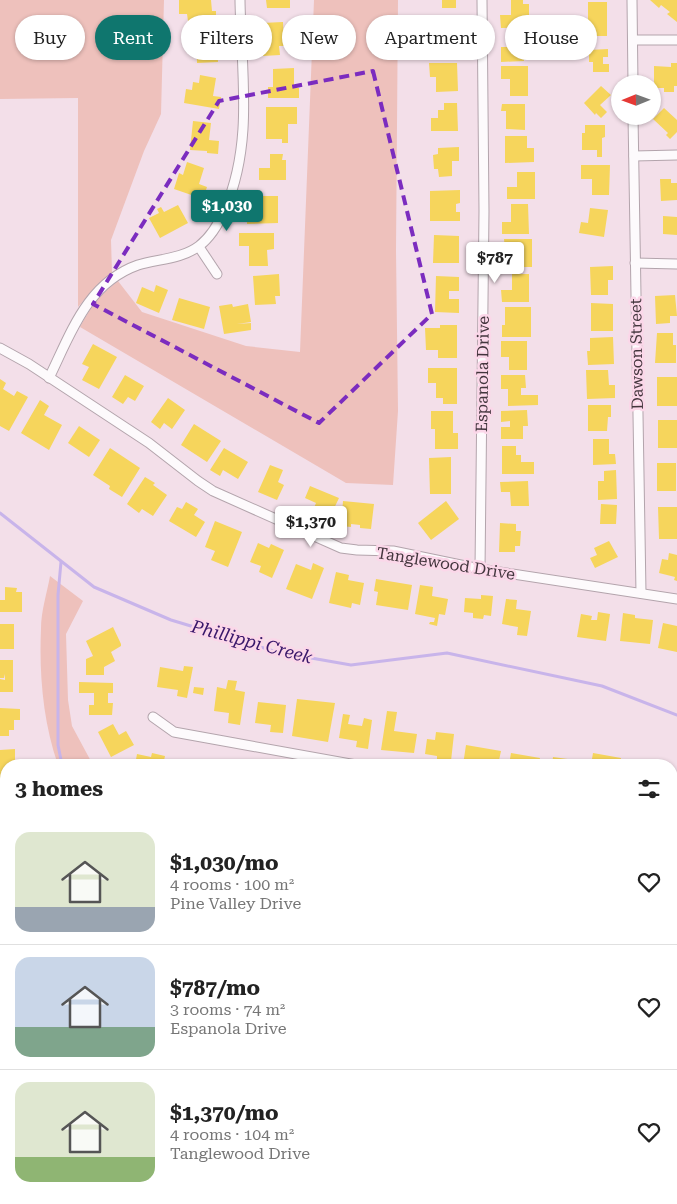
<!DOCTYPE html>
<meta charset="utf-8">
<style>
:root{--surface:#fff;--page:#f6f6f6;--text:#222;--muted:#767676;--line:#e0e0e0;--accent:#0f766e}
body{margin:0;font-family:"Roboto Serif",serif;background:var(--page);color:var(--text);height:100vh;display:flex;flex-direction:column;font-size:19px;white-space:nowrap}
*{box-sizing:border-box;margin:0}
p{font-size:16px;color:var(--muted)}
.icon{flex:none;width:28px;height:28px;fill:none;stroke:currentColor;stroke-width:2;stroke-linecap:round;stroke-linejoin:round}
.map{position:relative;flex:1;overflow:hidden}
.side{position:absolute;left:0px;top:759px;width:678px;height:446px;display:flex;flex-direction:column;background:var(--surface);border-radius:20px 20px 0 0;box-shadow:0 1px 4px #0004}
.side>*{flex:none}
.guide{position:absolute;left:15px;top:15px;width:648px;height:45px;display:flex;gap:10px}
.needle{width:32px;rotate:269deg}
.fabs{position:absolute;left:611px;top:75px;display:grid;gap:10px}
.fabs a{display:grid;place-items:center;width:50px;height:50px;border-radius:50%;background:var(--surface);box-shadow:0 1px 4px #0004;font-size:25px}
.price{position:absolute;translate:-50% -42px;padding:0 11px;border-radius:5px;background:#fff;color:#222;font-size:16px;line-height:32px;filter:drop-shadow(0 1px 2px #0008)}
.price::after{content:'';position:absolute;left:50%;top:30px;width:15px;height:11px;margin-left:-8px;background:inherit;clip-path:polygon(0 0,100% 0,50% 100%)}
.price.active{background:var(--accent);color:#fff}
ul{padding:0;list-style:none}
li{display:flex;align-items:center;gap:15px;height:125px;padding:0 15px}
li+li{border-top:1px solid var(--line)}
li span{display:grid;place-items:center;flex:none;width:140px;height:100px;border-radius:15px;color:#555}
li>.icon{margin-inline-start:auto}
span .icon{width:60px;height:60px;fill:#fffc;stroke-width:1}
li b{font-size:21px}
h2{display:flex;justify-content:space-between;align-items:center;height:60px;padding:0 15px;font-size:21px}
.chip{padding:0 18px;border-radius:22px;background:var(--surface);box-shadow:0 1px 4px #0004;font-size:18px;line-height:45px}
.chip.active{background:var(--accent);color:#fff}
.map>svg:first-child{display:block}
</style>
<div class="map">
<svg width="677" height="1204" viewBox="0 0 677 1204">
<rect width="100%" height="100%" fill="#f3dfe9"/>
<g fill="#eec1bc">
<path d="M0,0h164l-3,114 -17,37 -33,89 1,33 -16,13 -18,21v-209l-78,1z"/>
<path d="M314,0h84l-2,250 2,161 -5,74 -47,-2 -266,-156c11,-21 20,-32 38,-46l24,31 104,34 54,6z"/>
<path d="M50,576l33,25 -17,33 2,66 4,26 21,39h-35c-15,-43 -19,-91 -17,-136 0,-18 6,-36 9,-53z"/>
<path d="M671,892l6,1v40l-6,-1z"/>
</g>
<g fill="#f6d55c">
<path d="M179,0h32l1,11h4v10h-28l-1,-7h-8z"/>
<path d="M266,0h24v8h-23z"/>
<rect x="442" y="0" width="14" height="8"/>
<path d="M511,0h12v4h6v23l-28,1 -1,-13h11z"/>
<path d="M650,0h27v22l-10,-8 3,-2 -9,-7 -2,3z"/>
<path d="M588,2h19v34h-13v-8h-6z"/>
<path d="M283,22l1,24h-5l1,9 -17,1 -1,-33z"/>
<path d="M432,23l18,1 -1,16h10v13h-27z"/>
<path d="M216,30l2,32 -21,1 -1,-32z"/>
<path d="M507,32h16v7h5v16h-5l1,6 -23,1v-15h7z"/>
<path d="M608,49v8h-5v7h6v8h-16v-10h-4v-12z"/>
<path d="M429,63h28l1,28 -22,1v-15h-6z"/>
<path d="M671,63h6v23h-3v6h-10v-4h-10v-22l17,1z"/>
<path d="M501,66h27v30h-18v-17h-9z"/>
<path d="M294,68v20h5v10h-31v-11h5v-18z"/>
<path d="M200,75l16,3 -3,18 8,1 -2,12 -35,-6 2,-14 6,1 1,-8 6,1z"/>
<path d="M601,86l10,9 -11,10 7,7 -6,6 -5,-5 -1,2 -11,-12z"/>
<path d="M444,103h13l1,28h-27v-13h7v-8h6z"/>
<path d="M502,104h23v26l-19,-1v-18h-5z"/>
<path d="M266,107h31v17h-9v19h-6v-4h-16z"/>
<path d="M664,108l13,12v12l-7,7 -4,-4 2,-2 -15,-14z"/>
<path d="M193,121l18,2 -2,17 10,1 -1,13 -11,-1v-2l-17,-1z"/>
<path d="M585,125h20v12l-3,1v19h-5v-7h-15v-17h3z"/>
<path d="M505,136h22v12h7v14l-29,1z"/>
<path d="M459,147v14h-7v15l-13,1 -1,-8h-4l-1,-14 5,-1v-6z"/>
<path d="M270,154h13l-1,6h4v20h-27v-12h11z"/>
<path d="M187,162l17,6 -5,16 8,3 -4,12 -29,-10 5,-16 4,2z"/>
<path d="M581,165h29l-1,30h-17v-16h-11z"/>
<path d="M517,172h18v27h-28v-12h10z"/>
<path d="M660,179h11v4h6v17l-16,1z"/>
<path d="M460,190v13l-4,1v8h4v9h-30v-30z"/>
<path d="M253,196h25v27l-31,1v-14h6z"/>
<path d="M511,204h17l1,30h-27v-12h9z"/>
<path d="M178,205l10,18 -28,15 -11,-20 10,-5 -2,-4 4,-2 3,5z"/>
<path d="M590,208l18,2 -4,27 -25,-4 2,-11 7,1z"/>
<path d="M663,216l14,1v18l-14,-1z"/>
<path d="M239,233h35v16l-7,1 1,16h-19v-20h-10z"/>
<path d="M434,235l25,1v27h-26z"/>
<path d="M504,239h28v28h-22v-16h-5z"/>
<path d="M613,266v14h-5v15h-17l-1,-28z"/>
<path d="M279,274l1,22h-5l1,8 -21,1 -2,-29z"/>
<path d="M512,274h17v28h-27l-1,-12h11z"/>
<path d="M436,276l23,1v14h-10v8h10v14l-24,-1z"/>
<path d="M156,285l12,5 -9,23 -23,-10 6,-16 12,5z"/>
<path d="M675,295l2,21h-7v7l-14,1 -1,-28z"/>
<path d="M179,298l31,9 -6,22 -32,-9z"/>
<path d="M591,303l22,1v27h-22z"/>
<path d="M232,304l1,3 15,-3 3,18 -14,2 14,-1v7l-27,4 -5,-28z"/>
<path d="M505,307h26v30h-29v-12h3z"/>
<path d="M440,325h17v33h-19v-8h-12l-1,-22h15z"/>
<path d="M657,333h16v12h3v18h-21z"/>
<path d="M613,337l1,27 -26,1 -1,-14h3v-13z"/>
<path d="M501,341h26v29h-18v-13h-8z"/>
<path d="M93,344l24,13 -18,32 -17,-9 7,-13 -7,-3z"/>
<path d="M428,368h29v36h-14v-6h-7v-15h-8z"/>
<path d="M586,370h22l1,15h6v13l-28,1z"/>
<path d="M125,375l19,11 -9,15 -7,-4 -5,7 -11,-7z"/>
<path d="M501,375h24l1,13h-5v7h17v10l-30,1v-17h-7z"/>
<rect x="657" y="377" width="20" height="29"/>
<path d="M0,379l6,4 -3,6 11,7 3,-5 11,6 -19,34 -9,-5z"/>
<path d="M168,398l17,12 -13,19 -8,-6 -4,6 -9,-7z"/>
<path d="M40,400l9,6 -5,9 18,10 -13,25 -28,-17z"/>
<path d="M588,405h23v12h-3l-1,14h-19z"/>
<path d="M527,410l1,16h-5v13h-22v-12h9v-6l-9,1v-11z"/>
<path d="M431,411h22v22h5v16h-23v-20h-4z"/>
<rect x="658" y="420" width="19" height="28"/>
<path d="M194,424l27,17 -14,21 -26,-17z"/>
<path d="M79,426l21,14 -11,17 -21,-14z"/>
<path d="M593,439h16v15h6l1,10 -23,1z"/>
<path d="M502,446h14v9h5v7h13v12h-32z"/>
<path d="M110,448l30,20 -18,29 -13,-8 1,-3 -17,-11z"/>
<path d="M224,448l24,14 -10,17 -15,-9 -3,6 -10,-6z"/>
<path d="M451,457v37h-21l-1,-36z"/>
<rect x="657" y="463" width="19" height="28"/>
<path d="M270,465l13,5 -5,12 6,3 -7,15 -19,-8z"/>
<path d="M616,470l1,29 -19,1v-19h6v-10z"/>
<path d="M145,477l10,6 -2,2 14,10 -14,21 -11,-7 -3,4 -12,-9z"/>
<path d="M528,481l1,25h-18l-1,-14h-9l-1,-10z"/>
<path d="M310,486l29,12 -11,23 -16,-8 4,-10 -11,-5z"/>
<path d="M343,501l31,3 -3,25 -11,-1v-3l-9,-1v3l-10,-1z"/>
<path d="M446,501l13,18 -28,21 -13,-17z"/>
<path d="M186,502l12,7 -4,6 11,7 -9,15 -27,-16 8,-14 5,2z"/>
<path d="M601,504l16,1 -1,19h-16z"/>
<path d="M658,507h19v32h-18z"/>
<path d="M215,521l27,11 -14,35 -17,-7 4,-9 -10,-4z"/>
<path d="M500,523l16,1v7h5l-1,15h-5v6h-16z"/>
<path d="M609,541l9,16 -23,11 -5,-10 7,-3 -3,-7z"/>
<path d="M258,543l11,5 2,-4 13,6 -12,28 -13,-6 2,-6 -11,-4z"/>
<path d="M669,553l8,2v26l-3,-1 1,-3 -16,-4 3,-14 6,1z"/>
<path d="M313,563l11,5 -12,31 -26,-10 10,-25 15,6z"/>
<path d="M336,572l13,3 -1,5 16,3 -4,22 -8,-2 -1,5 -22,-5z"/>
<path d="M376,579l36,6 -4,25 -32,-5 2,-13 -4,-1z"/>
<path d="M420,585l13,2 -1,9 16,3 -3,16 -6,-1 -2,12 -8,-2 1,-2h4l1,-4 -20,-4z"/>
<path d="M5,587l12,1 -1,4h6v20h-22v-12h5z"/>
<path d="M481,595l12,1 -2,20 -7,-1 -1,4 -10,-1v-5l-9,-1 1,-14 16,1z"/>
<path d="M506,599l11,1 -1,9 15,2 -4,25 -10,-1 1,-8 -16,-3z"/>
<path d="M598,612l12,2 -4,27 -29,-4 4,-23 11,2 -1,4h6z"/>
<path d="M623,613l12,2v3l18,2 -3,24 -30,-3z"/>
<path d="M663,623l14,3v26l-19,-4z"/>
<rect x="0" y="624" width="14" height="25"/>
<path d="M113,627l8,17v2l-10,6 4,9 -11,6v8h-18v-16l7,-3 -7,-15z"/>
<path d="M0,660h13v32h-13v-13l5,1v-6l-1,4h-4z"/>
<path d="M184,666l9,1 -6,31 -10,-2 1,-6 -21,-3 3,-20 23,4z"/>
<path d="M228,680l9,1 -2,9 10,2 -5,33 -12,-2 1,-10 -15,-2 3,-24 9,2z"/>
<path d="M79,682l34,1v10h-5v10h5l-1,12h-23v-10h5v-12h-15z"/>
<path d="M194,687l10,1 -1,7 -10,-2z"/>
<path d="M297,699l38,4 -7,39 -36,-6z"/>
<path d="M258,702l28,3 -3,28 -13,-1 1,-7 -16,-2z"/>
<path d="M0,708l20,1v11h-6v10h-5v6h-9z"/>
<path d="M387,711l10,1 -3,19 23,3 -3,19 -33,-3z"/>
<path d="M343,714l7,1 -2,9 14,2 2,-8 8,2 -4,29 -12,-2 1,-6 -18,-3z"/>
<path d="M113,724l6,11 7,-4 8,14 -23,12 -13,-25z"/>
<path d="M436,732l18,2 -3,27 -14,-1v-4l-12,-2 2,-15 8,1z"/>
<path d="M466,745l35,6 -3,14h-35z"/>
<path d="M15,749v16h-9v20h-2l-1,-4v6h-3v-37z"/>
<path d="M152,753l13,3 -2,9h-28l2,-11 14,3z"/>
<path d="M511,753l29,5 -2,7h-29z"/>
<path d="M593,753l28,5 -1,7h-29z"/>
<path d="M553,757l29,4 -1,4h-29z"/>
<path d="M193,761l12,2 -1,2h-12z"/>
<rect x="0" y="797" width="6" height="26"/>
<rect x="0" y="840" width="6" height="29"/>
<path d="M674,851l3,1v25l-6,-2v-15z"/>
<rect x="0" y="910" width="6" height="25"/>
<rect x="0" y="949" width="6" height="20"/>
<path d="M671,950l6,1 -5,21h-1z"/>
<path d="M671,1023h6v21l-6,-1z"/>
<path d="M671,1070l6,2v20l-6,-2z"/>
<path d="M671,1132l6,1v14h-3l-1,4 -2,-1z"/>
<path d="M671,1181l6,2v20l-13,-4h7z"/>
<path d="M105,1199h14v5h-18v-3h4z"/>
<path d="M329,1199h18l-5,4 -2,-3 -5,4h-2z"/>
<path d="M391,1199h26l1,1 -5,4h-28z"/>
</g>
<path fill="#d6604d" d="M6,1174v15h-6v-14z"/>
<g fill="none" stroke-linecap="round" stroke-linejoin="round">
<g stroke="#c8b4ea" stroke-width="3">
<path d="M0,513l94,74 77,33 106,32 74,13 96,-12 155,33 75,29"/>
<path d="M61,562l-3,33v150l4,20"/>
<path d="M671,915l6,1"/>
</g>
<defs>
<g id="lane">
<path d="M0,1110h6"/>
<path d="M0,1153l6,3"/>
</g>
<g id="street">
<path d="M632,0l1,84"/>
<path d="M633,40h44"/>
<path d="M633,116l8,477"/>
<path d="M634,156l43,-1"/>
<path d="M199,247l18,27"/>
<path d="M635,263l42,1"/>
<path d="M0,348l29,16 120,79 49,38 15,10 128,57 16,2 36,1 87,18 197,30"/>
<path d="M49,378c22,-45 38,-95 89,-113 19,-6 44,-6 61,-19 12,-9 20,-23 26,-37 29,-67 16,-138 15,-209"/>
<path d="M480,569l4,-358 -2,-211"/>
<path d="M153,717l21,15 182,33"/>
<path d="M671,824l6,2"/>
<path d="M0,887l6,-1"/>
<path d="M0,994h6"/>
<path d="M671,998l6,1"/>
<path d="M671,1109l6,1"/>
<path d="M141,1199v5"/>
<path d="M589,1199l22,5"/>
<path d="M263,1204l17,-5"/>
<path d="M446,1204l7,-5"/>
</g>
</defs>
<use href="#lane" stroke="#b3a4ac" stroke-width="7"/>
<use href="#street" stroke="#b3a4ac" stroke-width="11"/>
<use href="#lane" stroke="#fdfafc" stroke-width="4.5"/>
<use href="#street" stroke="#fdfafc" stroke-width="9"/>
</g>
<path fill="none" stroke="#7b2cbf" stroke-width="4" stroke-dasharray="10 6" stroke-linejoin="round" d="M373,71l59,243 -113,109 -226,-119 126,-203z"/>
<g text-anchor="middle" stroke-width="5" stroke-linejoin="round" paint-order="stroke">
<g font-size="16" fill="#43353d" stroke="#fbd7e9">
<text transform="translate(636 354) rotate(-91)" y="6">Dawson Street</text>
<text transform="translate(482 374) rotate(-89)" y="6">Espanola Drive</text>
<text transform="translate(446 563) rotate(9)" y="6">Tanglewood Drive</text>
</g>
<g font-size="18" font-style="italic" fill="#39176a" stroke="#fbd7e9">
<text transform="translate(252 642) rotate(15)" y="6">Phillippi Creek</text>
</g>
</g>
</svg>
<div class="fabs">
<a><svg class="needle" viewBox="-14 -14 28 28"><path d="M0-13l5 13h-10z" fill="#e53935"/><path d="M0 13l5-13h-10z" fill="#767676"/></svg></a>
</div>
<b class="price active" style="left:227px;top:232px">$1,030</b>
<b class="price" style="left:495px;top:284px">$787</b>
<b class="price" style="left:311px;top:548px">$1,370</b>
<div class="guide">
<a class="chip">Buy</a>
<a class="chip active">Rent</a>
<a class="chip">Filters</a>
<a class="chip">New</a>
<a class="chip">Apartment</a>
<a class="chip">House</a>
</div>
<section class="side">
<h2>3 homes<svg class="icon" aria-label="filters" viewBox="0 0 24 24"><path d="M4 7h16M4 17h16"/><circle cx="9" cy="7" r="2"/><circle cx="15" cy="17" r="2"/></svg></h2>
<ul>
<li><span style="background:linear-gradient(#dfe7d0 75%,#9aa5b1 0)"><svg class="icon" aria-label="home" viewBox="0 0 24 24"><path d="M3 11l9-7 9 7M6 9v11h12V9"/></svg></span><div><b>$1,030/mo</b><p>4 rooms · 100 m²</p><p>Pine Valley Drive</p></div><svg class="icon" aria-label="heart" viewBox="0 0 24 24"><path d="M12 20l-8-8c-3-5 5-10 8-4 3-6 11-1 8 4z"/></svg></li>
<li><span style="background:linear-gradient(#c9d6e8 70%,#7fa58c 0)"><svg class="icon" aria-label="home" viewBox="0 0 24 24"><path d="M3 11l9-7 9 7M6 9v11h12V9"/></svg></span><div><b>$787/mo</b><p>3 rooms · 74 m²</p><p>Espanola Drive</p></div><svg class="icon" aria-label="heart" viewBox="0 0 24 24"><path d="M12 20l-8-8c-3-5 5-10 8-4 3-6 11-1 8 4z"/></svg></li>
<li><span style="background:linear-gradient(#dfe7d0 75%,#8fb573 0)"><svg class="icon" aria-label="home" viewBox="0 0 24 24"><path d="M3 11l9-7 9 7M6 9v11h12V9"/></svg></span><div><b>$1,370/mo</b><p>4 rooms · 104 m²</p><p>Tanglewood Drive</p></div><svg class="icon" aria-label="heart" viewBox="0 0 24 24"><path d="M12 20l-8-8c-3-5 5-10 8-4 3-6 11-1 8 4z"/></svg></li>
</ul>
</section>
</div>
